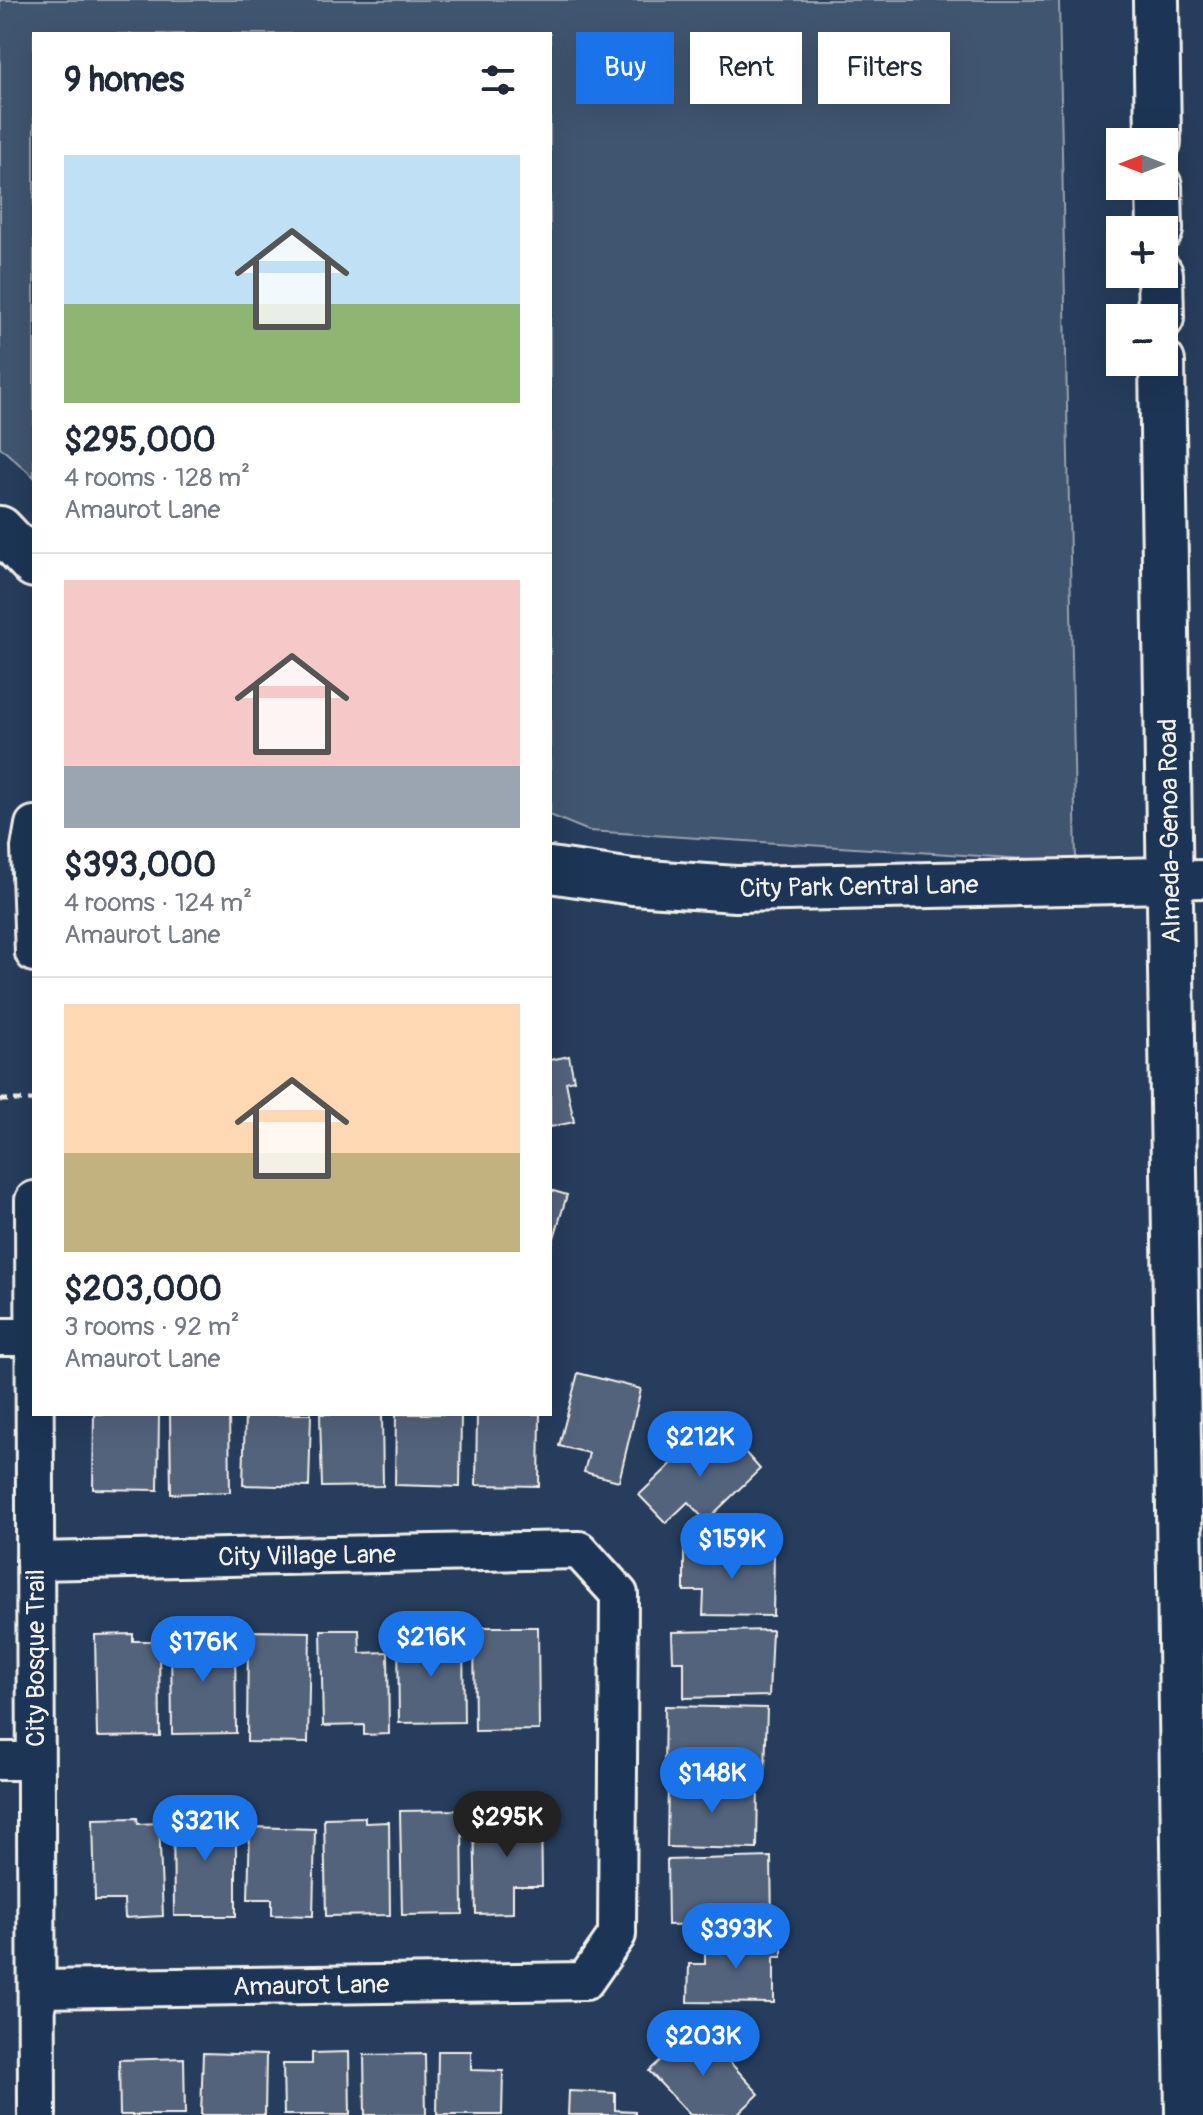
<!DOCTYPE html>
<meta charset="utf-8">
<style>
:root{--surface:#fff;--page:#f2f2f3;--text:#1f2937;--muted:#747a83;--line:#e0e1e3;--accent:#1a73e8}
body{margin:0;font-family:Pangolin,sans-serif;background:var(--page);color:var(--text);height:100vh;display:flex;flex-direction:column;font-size:30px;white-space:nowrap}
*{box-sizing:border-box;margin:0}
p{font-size:26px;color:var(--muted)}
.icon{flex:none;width:44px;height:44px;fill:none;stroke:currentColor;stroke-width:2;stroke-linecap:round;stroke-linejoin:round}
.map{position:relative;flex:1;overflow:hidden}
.details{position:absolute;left:32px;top:32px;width:520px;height:1384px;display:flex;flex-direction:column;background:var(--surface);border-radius:0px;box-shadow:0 8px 32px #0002}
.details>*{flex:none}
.guide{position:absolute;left:576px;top:32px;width:506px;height:72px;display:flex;gap:16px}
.needle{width:52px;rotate:270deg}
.controls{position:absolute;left:1106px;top:128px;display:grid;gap:16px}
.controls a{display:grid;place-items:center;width:72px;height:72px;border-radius:0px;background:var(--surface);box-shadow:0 8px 32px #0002;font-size:40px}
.price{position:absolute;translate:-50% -68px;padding:0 18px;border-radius:28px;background:var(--accent);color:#fff;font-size:26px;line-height:52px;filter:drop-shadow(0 2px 4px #0008)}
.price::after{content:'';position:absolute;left:50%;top:48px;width:24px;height:18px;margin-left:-12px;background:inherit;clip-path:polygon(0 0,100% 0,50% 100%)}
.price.current{background:#222;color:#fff}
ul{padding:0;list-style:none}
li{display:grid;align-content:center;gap:16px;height:424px;padding:0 32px}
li+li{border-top:2px solid var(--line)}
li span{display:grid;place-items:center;height:248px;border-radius:0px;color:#555}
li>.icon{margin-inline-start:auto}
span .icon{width:144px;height:144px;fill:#fffc;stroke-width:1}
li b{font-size:34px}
h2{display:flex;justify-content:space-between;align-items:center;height:96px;padding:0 32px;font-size:34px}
.pill{padding:0 28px;border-radius:0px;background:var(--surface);box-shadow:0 8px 32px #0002;font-size:28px;line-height:72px}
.pill.current{background:var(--accent);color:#fff}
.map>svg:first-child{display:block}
</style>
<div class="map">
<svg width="1203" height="2115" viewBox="0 0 1203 2115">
<rect width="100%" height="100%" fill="#263d5d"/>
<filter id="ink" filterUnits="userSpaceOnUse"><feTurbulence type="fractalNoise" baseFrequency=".0125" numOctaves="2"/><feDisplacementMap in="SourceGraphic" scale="16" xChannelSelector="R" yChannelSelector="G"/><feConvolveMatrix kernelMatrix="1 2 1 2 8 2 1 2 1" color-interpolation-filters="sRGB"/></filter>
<g filter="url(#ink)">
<path fill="#40546f" stroke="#9aa2ac" stroke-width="2" d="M0,0h1059l17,862 -487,-31 -39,-16v-781h-516v443l-34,-30z"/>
<g fill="#52647b" stroke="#f4f1e8" stroke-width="2">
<path d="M569,1056l5,24 -8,2 8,40 -24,5v-67z"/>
<path d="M550,1190l17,5 -17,56z"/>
<path d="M578,1373l63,16 -22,92 -35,-9 5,-19 -30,-7z"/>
<path d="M94,1414h65l-1,76 -65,-1z"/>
<path d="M170,1414h59l1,78 -59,2z"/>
<path d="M245,1414h66l-2,73 -66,-2z"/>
<path d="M320,1414h62l1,72 -61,1z"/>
<path d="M396,1414h65l-1,73 -65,-2z"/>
<path d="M477,1414h63l-1,72 -63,-1z"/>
<path d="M709,1428l28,30 7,-7 16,18 -54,52 -18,-19 -22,21 -27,-28z"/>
<path d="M684,1550l90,2 -1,64 -70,-1 1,-24h-20z"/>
<path d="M474,1627h64l1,103 -64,1z"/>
<path d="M321,1630h38l1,23 28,-1 1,82 -25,1v-10l-41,1z"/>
<path d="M772,1630l-3,66 -85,2v-37h-11l-1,-29z"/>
<path d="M248,1631l62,1 -2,111 -61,-1z"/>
<path d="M133,1634v7h26l1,95 -63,1 -2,-102z"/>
<path d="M171,1635h64l1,98 -64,1z"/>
<path d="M398,1635h65l1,87 -65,1z"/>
<path d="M665,1706l102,2 -2,64 -101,-3z"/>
<path d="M668,1781l90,2 -1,66 -90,-2z"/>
<path d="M516,1808h25l1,78h-29v27l-37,1 -2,-95 43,-1z"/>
<path d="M462,1810l1,104 -61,1 -2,-104z"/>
<path d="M173,1811h63v105h-62z"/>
<path d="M365,1817v6l24,-1 1,93 -64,1 -2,-98z"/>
<path d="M137,1818l1,6 21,-1 4,93 -38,2 -1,-18h-29l-2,-81z"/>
<path d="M250,1827l65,2 -2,87 -41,-1v-16h-24z"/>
<path d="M771,1857l1,65 -104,3 -1,-65z"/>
<path d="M705,1937h77v20h-8v46l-86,-1 1,-38h16z"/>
<path d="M697,2026l62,68 -22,21h-47l-41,-44z"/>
<path d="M438,2051h33v19l32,1 -1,44h-65z"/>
<path d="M349,2052l1,63h-66l-1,-51h29v-11z"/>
<path d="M203,2053l63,2 -1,60h-64z"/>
<path d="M425,2054l1,61h-61l-1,-60z"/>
<path d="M184,2058l1,57h-65l-1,-55z"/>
<path d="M569,2091l46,2v17l20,1v4h-67z"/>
</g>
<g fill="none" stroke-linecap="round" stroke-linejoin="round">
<defs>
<g id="street">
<path d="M34,825l-4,23 4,105"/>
<path d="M1169,880l34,-1"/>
<path d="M34,1200l3,915"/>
<path d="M0,1337h33"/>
<path d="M35,1561l544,-11 40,44 -2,341 -32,46 -548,8"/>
<path d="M0,1761h35"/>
</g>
<g id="secondary">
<path d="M1156,0l2,142"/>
<path d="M1159,186l1,44"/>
<path d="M1160,274l1,44"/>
<path d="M1162,362l26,1753"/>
<path d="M0,529l34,36"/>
<path d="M550,870l83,12 103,7 433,-9"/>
</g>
</defs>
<use href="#street" stroke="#f4f1e8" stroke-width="42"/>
<use href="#secondary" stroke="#f4f1e8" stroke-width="50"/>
<path stroke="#f4f1e8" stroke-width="5" stroke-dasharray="8 6" stroke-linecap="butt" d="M0,1100h34"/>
<use href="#street" stroke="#1d3557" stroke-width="36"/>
<use href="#secondary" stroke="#1d3557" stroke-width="44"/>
</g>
</g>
<g text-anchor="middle" stroke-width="6" stroke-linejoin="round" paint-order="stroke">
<g font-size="26" fill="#f4f1e8" stroke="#1d3557">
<text transform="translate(1169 831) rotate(-91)" y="9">Almeda-Genoa Road</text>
<text transform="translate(859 886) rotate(-1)" y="9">City Park Central Lane</text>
<text transform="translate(307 1555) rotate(-1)" y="9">City Village Lane</text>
<text transform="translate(35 1658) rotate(-90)" y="9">City Bosque Trail</text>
<text transform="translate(311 1985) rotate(-1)" y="9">Amaurot Lane</text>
</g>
</g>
</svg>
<div class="controls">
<a><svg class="needle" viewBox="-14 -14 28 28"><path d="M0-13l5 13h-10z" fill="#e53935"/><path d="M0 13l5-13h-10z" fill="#747a83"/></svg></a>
<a>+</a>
<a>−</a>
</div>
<b class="price" style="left:700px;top:1479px">$212K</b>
<b class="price" style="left:732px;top:1581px">$159K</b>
<b class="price" style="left:431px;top:1679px">$216K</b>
<b class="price" style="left:203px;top:1684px">$176K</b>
<b class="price" style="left:712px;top:1815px">$148K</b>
<b class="price current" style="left:507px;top:1859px">$295K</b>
<b class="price" style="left:205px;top:1863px">$321K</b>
<b class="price" style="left:736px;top:1971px">$393K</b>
<b class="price" style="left:703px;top:2078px">$203K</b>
<div class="guide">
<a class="pill current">Buy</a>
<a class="pill">Rent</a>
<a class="pill">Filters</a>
</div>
<section class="details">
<h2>9 homes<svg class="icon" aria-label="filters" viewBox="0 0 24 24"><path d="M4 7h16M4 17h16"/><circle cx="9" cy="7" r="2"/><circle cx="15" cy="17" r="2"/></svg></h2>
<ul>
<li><span style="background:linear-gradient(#bfe0f5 60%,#8fb573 0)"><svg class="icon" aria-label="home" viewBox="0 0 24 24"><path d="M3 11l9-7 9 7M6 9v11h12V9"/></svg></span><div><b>$295,000</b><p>4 rooms · 128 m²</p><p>Amaurot Lane</p></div></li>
<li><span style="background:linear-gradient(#f6c9c9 75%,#9aa5b1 0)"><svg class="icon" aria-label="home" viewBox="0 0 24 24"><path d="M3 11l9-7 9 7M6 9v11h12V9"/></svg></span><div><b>$393,000</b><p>4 rooms · 124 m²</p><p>Amaurot Lane</p></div></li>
<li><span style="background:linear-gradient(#ffd9b3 60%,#c2b280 0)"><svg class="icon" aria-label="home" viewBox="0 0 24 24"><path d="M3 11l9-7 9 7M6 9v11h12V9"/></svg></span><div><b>$203,000</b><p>3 rooms · 92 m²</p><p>Amaurot Lane</p></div></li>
</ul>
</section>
</div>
